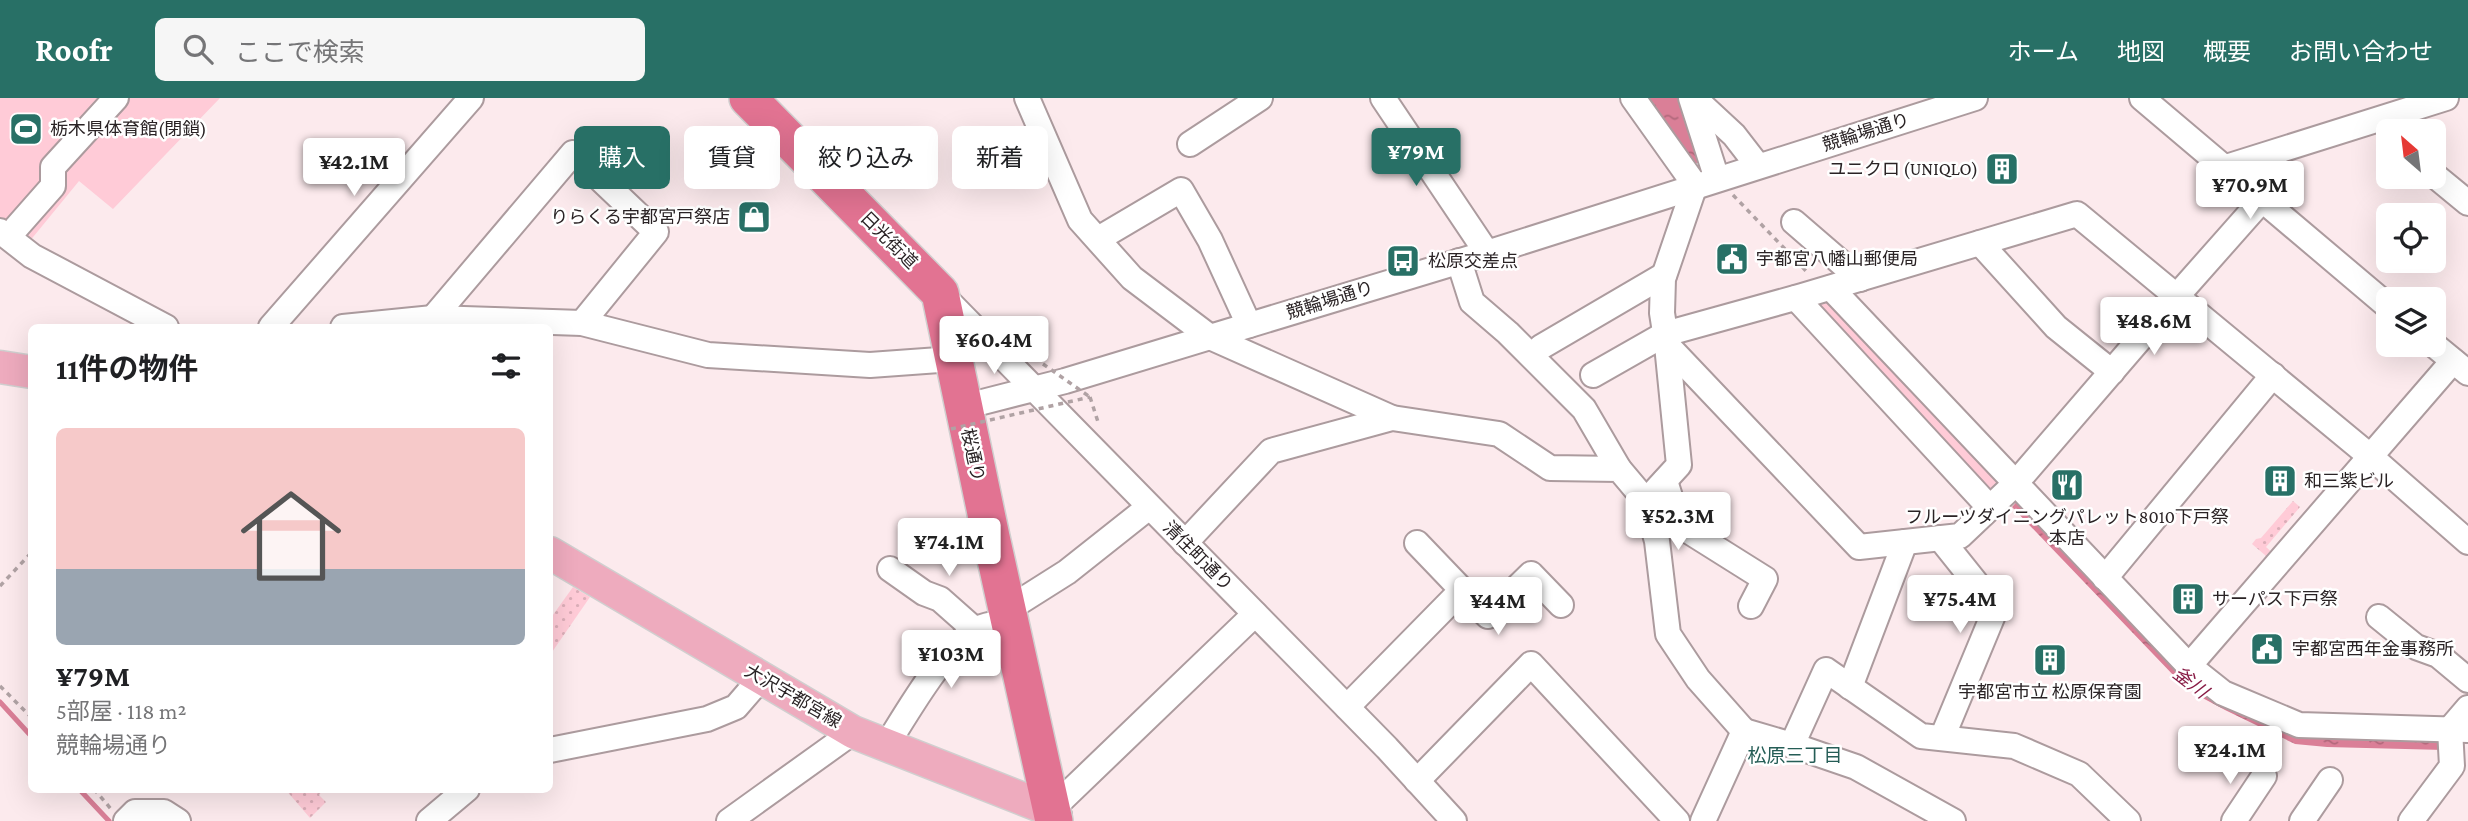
<!DOCTYPE html>
<html lang="ja">
<meta charset="utf-8">
<style>
:root{--surface:#fff;--page:#f6f6f6;--text:#202124;--muted:#757577;--accent:#287066}
body{margin:0;font-family:"Crimson Pro","Noto Sans JP",serif;background:var(--page);color:var(--text);height:100vh;display:flex;flex-direction:column;font-size:26px;white-space:nowrap}
*{box-sizing:border-box;margin:0}
p{font-size:23px;color:var(--muted)}
.icon{flex:none;width:38px;height:38px;fill:none;stroke:currentColor;stroke-width:2;stroke-linecap:round;stroke-linejoin:round}
.map{position:relative;flex:1;overflow:hidden}
.sheet{position:absolute;left:28px;top:226px;width:525px;height:469px;display:flex;flex-direction:column;background:var(--surface);border-radius:10px;box-shadow:0 7px 28px #0002}
.sheet>*{flex:none}
.hud{position:absolute;left:574px;top:28px;width:665px;height:63px;display:flex;gap:14px}
.needle{width:46px;rotate:332deg}
.tools{position:absolute;left:2376px;top:21px;display:grid;gap:14px}
.tools a{display:grid;place-items:center;width:70px;height:70px;border-radius:10px;background:var(--surface);box-shadow:0 7px 28px #0002;font-size:35px}
.price{position:absolute;translate:-50% -60px;padding:0 16px;border-radius:7px;background:#fff;color:#222;font-size:23px;line-height:46px;filter:drop-shadow(0 2px 4px #0008)}
.price::after{content:'';position:absolute;left:50%;top:42px;width:21px;height:16px;margin-left:-10px;background:inherit;clip-path:polygon(0 0,100% 0,50% 100%)}
.price.active{background:var(--accent);color:#fff}
ul{padding:0;list-style:none}
li{display:grid;align-content:center;gap:14px;height:371px;padding:0 28px}
li span{display:grid;place-items:center;height:217px;border-radius:10px;color:#555}
li>.icon{margin-inline-start:auto}
span .icon{width:126px;height:126px;fill:#fffc;stroke-width:1}
li b{font-size:30px}
h2{display:flex;justify-content:space-between;align-items:center;height:84px;padding:0 28px;font-size:30px}
.tag{padding:0 24px;border-radius:10px;background:var(--surface);box-shadow:0 7px 28px #0002;font-size:24px;line-height:63px}
.tag.active{background:var(--accent);color:#fff}
header{display:flex;align-items:center;gap:42px;box-sizing:border-box;height:98px;padding:0 35px;background:var(--accent);color:#fff}
header strong{font-size:33px}
nav{display:flex;gap:38px;margin-inline-start:auto;font-size:24px}
.search{width:490px;height:63px;background:var(--page);display:flex;align-items:center;gap:18px;box-sizing:border-box;padding:0 24px;border-radius:10px;color:var(--muted);font-size:26px}
.map>svg:first-child{display:block}
</style>
<header>
<strong>Roofr</strong>
<div class="search"><svg class="icon" aria-label="search" viewBox="0 0 24 24"><circle cx="10" cy="10" r="6"/><path d="M15 15l6 6"/></svg>ここで検索</div>
<nav><a>ホーム</a><a>地図</a><a>概要</a><a>お問い合わせ</a></nav>
</header>
<div class="map">
<svg width="2468" height="723" viewBox="0 0 2468 723">
<defs>
<pattern id="garden-dots" width="8" height="8" patternUnits="userSpaceOnUse" patternTransform="scale(1.75)"><rect width="8" height="8" fill="#ffcbd7"/><path d="M2 2h.1M6 6h.1" fill="none" stroke="#dbaeb8" stroke-width="1.8" stroke-linecap="round"/></pattern>
<pattern id="water-ripples" width="26" height="14" patternUnits="userSpaceOnUse" patternTransform="scale(1.75)"><rect width="26" height="14" fill="#da7f97"/><path d="M2 4q2-2 4 0t4 0M15 11q2-2 4 0t4 0" fill="none" stroke="#b1687b"/></pattern>
</defs>
<rect width="100%" height="100%" fill="#fceaed"/>
<g fill="#ffcbd7">
<path d="M0,0h220l-107,111 -34,-28 -50,61 -29,-21z"/>
<path d="M1828,197l180,188 -19,17 -185,-198z"/>
</g>
<g fill="url(#garden-dots)">
<path d="M2293,403l7,6 -34,40 10,9 -4,5 -20,-17 4,-5 5,-1z"/>
<path d="M573,489l17,10 -40,58v-36z"/>
<path d="M285,691h39l-5,6 7,7 -16,16z"/>
</g>
<g fill="url(#water-ripples)">
<path d="M1645,0h36l19,64 -11,3z"/>
<path d="M2020,400l162,172 115,61 147,7v12l-117,-3 -32,-3 -70,-34 -28,-15 -21,-17 -164,-171z"/>
</g>
<g fill="none" stroke-linecap="round" stroke-linejoin="round">
<g stroke="#da7f97" stroke-width="5">
<path d="M0,604l32,35"/>
<path d="M79,691l30,32"/>
</g>
<defs>
<g id="minor">
<path d="M1027,0l53,122 52,58 78,59 182,81"/>
<path d="M1383,0l104,155"/>
<path d="M1633,0l62,87"/>
<path d="M1691,0l26,81"/>
<path d="M1694,0l40,37 24,31"/>
<path d="M2142,0l247,209"/>
<path d="M1190,46l70,-46"/>
<path d="M2223,70l223,-70"/>
<path d="M2434,77l34,28"/>
<path d="M1695,87l-32,94 -1,34 5,32 192,202 101,-11 55,-52 161,-187 85,-96"/>
<path d="M1794,124l66,57"/>
<path d="M16,130l37,-42v-19l63,-69"/>
<path d="M0,133l32,25 134,71"/>
<path d="M1098,141l83,-49 29,50 39,85"/>
<path d="M1980,145l76,84 56,45"/>
<path d="M1459,163l13,41 36,31 76,76 35,60"/>
<path d="M1831,190l358,378 34,27 76,32 169,5"/>
<path d="M942,197l445,453 67,73"/>
<path d="M1796,200l194,210"/>
<path d="M433,220l140,-165 83,79 -74,91"/>
<path d="M271,229l200,-229"/>
<path d="M343,229l90,-9 149,5 126,32 162,10 83,-6"/>
<path d="M1667,247l12,120 -33,36 11,40 11,93 30,45 46,52"/>
<path d="M2434,247l34,28"/>
<path d="M1541,249l123,-72"/>
<path d="M1593,277l72,-41 137,-38 275,-82 294,243 97,85"/>
<path d="M963,309l102,-26 422,-128 488,-155"/>
<path d="M1665,383l14,44 86,54 -14,27"/>
<path d="M1940,440l56,70 -54,130"/>
<path d="M1185,445l86,-92 121,-33 107,16 51,34 69,1 27,32"/>
<path d="M890,471l34,24 16,6 35,31"/>
<path d="M2105,480l168,-203"/>
<path d="M1462,492l26,26 43,-42 30,31"/>
<path d="M1007,512l60,-38 82,-65"/>
<path d="M2379,519l37,30 22,8 30,25"/>
<path d="M2189,568l264,-305"/>
<path d="M1850,589l55,-145"/>
<path d="M1347,609l115,-117 -45,-47"/>
<path d="M1792,647l64,22 97,54"/>
<path d="M886,648c21,-33 58,-99 91,-117 10,-5 22,-6 33,-8"/>
<path d="M550,652l157,-31 29,-12 25,-29"/>
<path d="M1417,683l114,-117 146,157"/>
<path d="M1059,717l-8,-5 204,-196"/>
<path d="M126,723l9,-9h29l14,9"/>
<path d="M429,723l38,-32"/>
<path d="M729,723l124,-89"/>
<path d="M1703,723l41,-90 48,14 34,-75 95,66 93,10 65,28 49,47"/>
<path d="M2234,723l30,-45"/>
<path d="M2302,723l28,-41"/>
<path d="M2411,723l41,-55 -2,-37 18,-21"/>
</g>
<g id="major">
<path d="M0,269l32,5"/>
<path d="M550,455l303,179 198,78"/>
</g>
<path id="highway" d="M748,0l192,195 51,244 63,284"/>
</defs>
<use href="#minor" stroke="#ac9b9e" stroke-width="28"/>
<use href="#major" stroke="#d0cfcf" stroke-width="35"/>
<use href="#highway" stroke="#d0cfcf" stroke-width="40"/>
<g stroke="#b0a2a4" stroke-width="3.5" stroke-dasharray="5 5" stroke-linecap="butt">
<path d="M1733,97l75,78"/>
<path d="M1090,299l8,25"/>
<path d="M0,488l32,-34"/>
<path d="M0,588l32,32"/>
<path d="M94,691l17,20"/>
</g>
<use href="#minor" stroke="#fff" stroke-width="24"/>
<use href="#major" stroke="#eeabbe" stroke-width="32"/>
<use href="#highway" stroke="#e27392" stroke-width="37"/>
<g stroke="#b0a2a4" stroke-width="3.5" stroke-dasharray="5 5" stroke-linecap="butt">
<path d="M1043,266l47,33"/>
<path d="M951,331l139,-32"/>
</g>
</g>
<defs>
<symbol id="stadium-square" viewBox="-11 -11 22 22"><rect x="-9" y="-9" width="18" height="18" rx="4" fill="#287066" stroke="#fff"/><path d="M0-5a6.5 5 0 1 0 0 10a6.5 5 0 1 0 0-10ZM-3.5-1.8h7v3.6h-7Z" fill="#fff"/></symbol>
<symbol id="building-square" viewBox="-11 -11 22 22"><rect x="-9" y="-9" width="18" height="18" rx="4" fill="#287066" stroke="#fff"/><path d="M-4-6H4V6H1V3H-1V6H-4ZM-2.5-4.3h1.7v1.8h-1.7ZM.8-4.3h1.7v1.8H.8ZM-2.5-1h1.7V.8h-1.7ZM.8-1h1.7V.8H.8Z" fill="#fff"/></symbol>
<symbol id="shop-square" viewBox="-11 -11 22 22"><rect x="-9" y="-9" width="18" height="18" rx="4" fill="#287066" stroke="#fff"/><path d="M-5-2.5h2.3a2.7 3.5 0 0 1 5.4 0H5L5.5 6h-11ZM-1.5-2.5h3a1.5 2.3 0 0 0-3 0Z" fill="#fff"/></symbol>
<symbol id="civic-square" viewBox="-11 -11 22 22"><rect x="-9" y="-9" width="18" height="18" rx="4" fill="#287066" stroke="#fff"/><path d="M-.6-6.5H3V-4.5H.6V-3L4-1V1h2V6H-6V1h2V-1L-.6-3ZM-1.2 2.5V6h2.4V2.5Z" fill="#fff"/></symbol>
<symbol id="bus-square" viewBox="-11 -11 22 22"><rect x="-9" y="-9" width="18" height="18" rx="4" fill="#287066" stroke="#fff"/><path d="M-5-6H5V4H4V6H2V4H-2V6H-4V4H-5ZM-3.5-4V0h7V-4ZM-3.5 1.2v1.5H-2V1.2ZM2 1.2v1.5H3.5V1.2Z" fill="#fff"/></symbol>
<symbol id="restaurant-square" viewBox="-11 -11 22 22"><rect x="-9" y="-9" width="18" height="18" rx="4" fill="#287066" stroke="#fff"/><path d="M-5-6h1v4h1v-4h1v4h1v-4h1v5L-1.5 .5V6h-2V.5L-5-1ZM5-6V6H3V1.5H1.5Q1.5-4 5-6Z" fill="#fff"/></symbol>
</defs>
<g fill-rule="evenodd">
<use href="#stadium-square" x="7" y="12" width="38" height="38"/>
<use href="#building-square" x="1983" y="52" width="38" height="38"/>
<use href="#shop-square" x="735" y="100" width="38" height="38"/>
<use href="#civic-square" x="1713" y="142" width="38" height="38"/>
<use href="#bus-square" x="1384" y="144" width="38" height="38"/>
<use href="#building-square" x="2261" y="364" width="38" height="38"/>
<use href="#restaurant-square" x="2048" y="368" width="38" height="38"/>
<use href="#building-square" x="2169" y="482" width="38" height="38"/>
<use href="#civic-square" x="2248" y="532" width="38" height="38"/>
<use href="#building-square" x="2031" y="543" width="38" height="38"/>
</g>
<g text-anchor="middle" stroke-width="5" stroke-linejoin="round" paint-order="stroke">
<g font-size="18" fill="#2a2325" stroke="#fff" text-anchor="start">
<text x="50" y="37">栃木県体育館(閉鎖)</text>
<text x="1978" y="77" text-anchor="end">ユニクロ (UNIQLO)</text>
<text x="730" y="125" text-anchor="end">りらくる宇都宮戸祭店</text>
<text x="1756" y="167">宇都宮八幡山郵便局</text>
<text x="1428" y="169">松原交差点</text>
<text x="2304" y="389">和三紫ビル</text>
<text x="2067" y="425" text-anchor="middle">フルーツダイニングパレット8010下戸祭<tspan x="2067" dy="21">本店</tspan></text>
<text x="2212" y="507">サーパス下戸祭</text>
<text x="2292" y="557">宇都宮西年金事務所</text>
<text x="2050" y="600" text-anchor="middle">宇都宮市立 松原保育園</text>
</g>
<g font-size="18" fill="#2a2325" stroke="#fff">
<text transform="translate(1866 34) rotate(-17)" y="6">競輪場通り</text>
<text transform="translate(889 142) rotate(45)" y="6">日光街道</text>
<text transform="translate(1330 202) rotate(-17)" y="6">競輪場通り</text>
<text transform="translate(973 357) rotate(78)" y="6">桜通り</text>
<text transform="translate(1198 458) rotate(45)" y="6">清住町通り</text>
<text transform="translate(793 598) rotate(30)" y="6">大沢宇都宮線</text>
</g>
<g font-size="19" font-style="italic" fill="#881b45" stroke="#fff">
<text transform="translate(2191 584) rotate(38)" y="7">釜川</text>
</g>
<g font-size="19" fill="#255d56" stroke="#fff">
<text x="1795" y="664">松原三丁目</text>
</g>
</g>
</svg>
<div class="tools">
<a><svg class="needle" viewBox="-14 -14 28 28"><path d="M0-13l5 13h-10z" fill="#e53935"/><path d="M0 13l5-13h-10z" fill="#757577"/></svg></a>
<a><svg class="icon" aria-label="locate" viewBox="0 0 24 24"><circle cx="12" cy="12" r="6"/><path d="M12 2v4M12 18v4M2 12h4M18 12h4"/></svg></a>
<a><svg class="icon" aria-label="layers" viewBox="0 0 24 24"><path d="M12 4l9 5-9 5-9-5zM3 14l9 5 9-5"/></svg></a>
</div>
<b class="price active" style="left:1416px;top:90px">¥79M</b>
<b class="price" style="left:354px;top:100px">¥42.1M</b>
<b class="price" style="left:2250px;top:123px">¥70.9M</b>
<b class="price" style="left:2154px;top:259px">¥48.6M</b>
<b class="price" style="left:994px;top:278px">¥60.4M</b>
<b class="price" style="left:1678px;top:454px">¥52.3M</b>
<b class="price" style="left:949px;top:480px">¥74.1M</b>
<b class="price" style="left:1960px;top:537px">¥75.4M</b>
<b class="price" style="left:1498px;top:539px">¥44M</b>
<b class="price" style="left:951px;top:592px">¥103M</b>
<b class="price" style="left:2230px;top:688px">¥24.1M</b>
<div class="hud">
<a class="tag active">購入</a>
<a class="tag">賃貸</a>
<a class="tag">絞り込み</a>
<a class="tag">新着</a>
</div>
<section class="sheet">
<h2>11件の物件<svg class="icon" aria-label="filters" viewBox="0 0 24 24"><path d="M4 7h16M4 17h16"/><circle cx="9" cy="7" r="2"/><circle cx="15" cy="17" r="2"/></svg></h2>
<ul>
<li><span style="background:linear-gradient(#f6c9c9 65%,#9aa5b1 0)"><svg class="icon" aria-label="home" viewBox="0 0 24 24"><path d="M3 11l9-7 9 7M6 9v11h12V9"/></svg></span><div><b>¥79M</b><p>5部屋 · 118 m²</p><p>競輪場通り</p></div></li>
</ul>
</section>
</div>
